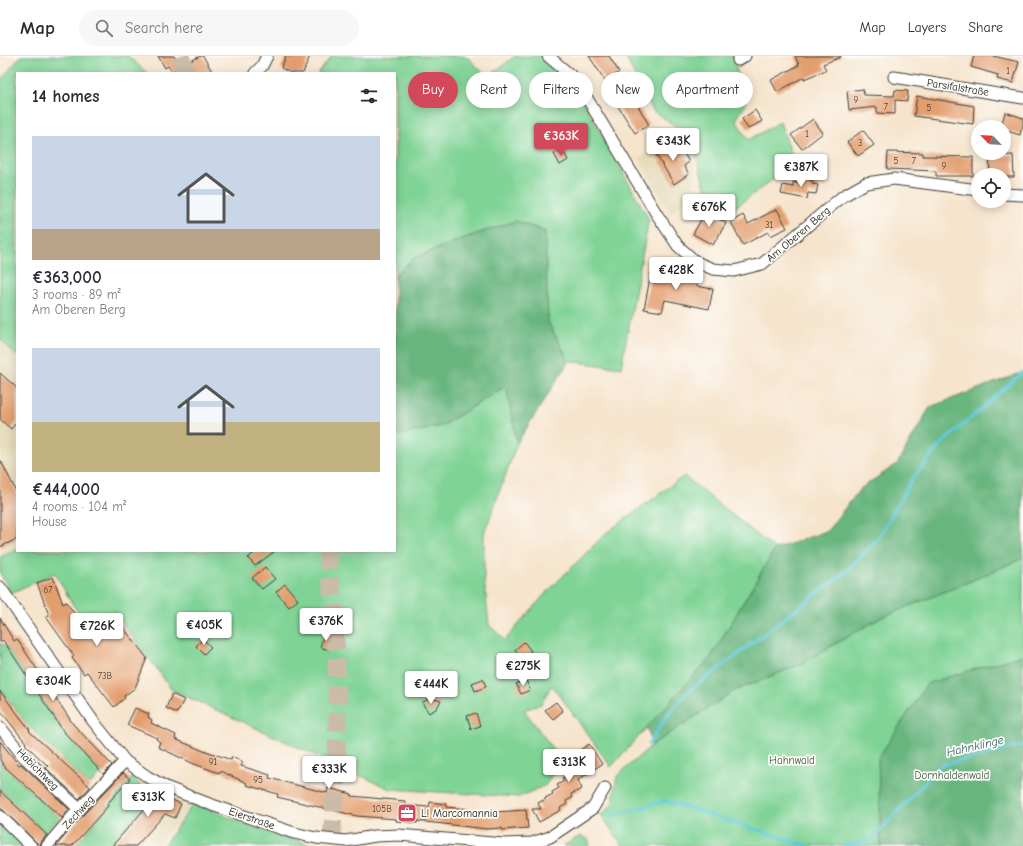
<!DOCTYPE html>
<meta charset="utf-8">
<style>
:root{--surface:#fff;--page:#f7f7f7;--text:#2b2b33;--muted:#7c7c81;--line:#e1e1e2;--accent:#d1495b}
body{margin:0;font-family:"Comic Neue",sans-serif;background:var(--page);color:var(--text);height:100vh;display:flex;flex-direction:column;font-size:15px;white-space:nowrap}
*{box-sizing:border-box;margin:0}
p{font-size:13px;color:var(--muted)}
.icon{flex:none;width:22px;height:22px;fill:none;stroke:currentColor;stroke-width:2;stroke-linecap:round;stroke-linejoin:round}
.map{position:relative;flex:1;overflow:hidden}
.panel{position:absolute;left:16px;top:16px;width:380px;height:480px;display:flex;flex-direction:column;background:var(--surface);border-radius:0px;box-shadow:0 2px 10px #0003}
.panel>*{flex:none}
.hud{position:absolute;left:408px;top:16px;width:380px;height:36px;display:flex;gap:8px}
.needle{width:26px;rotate:295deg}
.tools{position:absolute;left:971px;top:64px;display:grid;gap:8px}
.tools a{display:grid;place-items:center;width:40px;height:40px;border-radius:50%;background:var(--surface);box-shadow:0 2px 10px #0003;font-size:20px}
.price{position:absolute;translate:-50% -34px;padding:0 9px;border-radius:4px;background:#fff;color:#222;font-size:13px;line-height:26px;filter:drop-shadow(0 1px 2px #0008)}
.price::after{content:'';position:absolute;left:50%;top:24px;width:12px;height:9px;margin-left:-6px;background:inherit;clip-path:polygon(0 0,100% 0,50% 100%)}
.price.active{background:var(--accent);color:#fff}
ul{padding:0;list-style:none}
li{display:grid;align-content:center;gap:8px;height:212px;padding:0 16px}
li span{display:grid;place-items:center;height:124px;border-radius:0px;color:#555}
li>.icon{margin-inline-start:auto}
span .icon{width:72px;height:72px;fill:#fffc;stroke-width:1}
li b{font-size:17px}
h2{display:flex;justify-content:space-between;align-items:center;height:48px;padding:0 16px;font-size:17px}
.pill{padding:0 14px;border-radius:18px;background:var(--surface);box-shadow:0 2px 10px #0003;font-size:14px;line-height:36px}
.pill.active{background:var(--accent);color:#fff}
header{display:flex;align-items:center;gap:24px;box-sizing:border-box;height:56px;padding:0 20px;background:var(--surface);border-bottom:1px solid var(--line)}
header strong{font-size:19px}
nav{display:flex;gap:22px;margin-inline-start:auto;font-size:14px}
.search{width:280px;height:36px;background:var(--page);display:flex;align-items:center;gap:10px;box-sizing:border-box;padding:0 14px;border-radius:22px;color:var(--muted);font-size:15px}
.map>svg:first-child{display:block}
</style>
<header>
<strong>Map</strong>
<div class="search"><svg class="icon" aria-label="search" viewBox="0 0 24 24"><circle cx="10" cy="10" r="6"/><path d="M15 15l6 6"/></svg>Search here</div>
<nav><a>Map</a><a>Layers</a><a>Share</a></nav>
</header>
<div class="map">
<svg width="1023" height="790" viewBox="0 0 1023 790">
<rect width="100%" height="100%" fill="#fdfcf7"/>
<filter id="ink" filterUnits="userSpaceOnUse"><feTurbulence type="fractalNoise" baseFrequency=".025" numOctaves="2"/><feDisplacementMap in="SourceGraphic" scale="8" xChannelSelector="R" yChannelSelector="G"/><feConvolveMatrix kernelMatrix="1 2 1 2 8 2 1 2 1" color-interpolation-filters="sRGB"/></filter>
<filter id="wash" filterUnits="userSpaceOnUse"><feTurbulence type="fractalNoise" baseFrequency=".012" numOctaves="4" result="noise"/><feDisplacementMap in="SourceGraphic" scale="16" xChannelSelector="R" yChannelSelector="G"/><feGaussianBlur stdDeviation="0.9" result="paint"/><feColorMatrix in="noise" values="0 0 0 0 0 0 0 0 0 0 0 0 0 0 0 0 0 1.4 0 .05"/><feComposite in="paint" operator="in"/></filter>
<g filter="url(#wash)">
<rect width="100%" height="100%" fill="#f6e4cc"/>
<g fill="#e5dbba">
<path d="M675,80l7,4 13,17 1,12 -3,17 -8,15 -15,12 -31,-55z"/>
<path d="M0,283l17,17v194l-17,7z"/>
<path d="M141,730l51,18 -35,42h-47l38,-41 -13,-7z"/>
</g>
<g fill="#7fd395" stroke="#4e7858">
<path d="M21,0h107l19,17h-130v283l-17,-17v-258z"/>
<path d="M332,0h134l22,21 27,-21h33l18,15 83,148 -28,149 -52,-7 -21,-39 -3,-91 -29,-10 -49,16 -53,21 -19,17v-202h-77z"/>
<path d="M625,0h108l13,48 -10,16 12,20 32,-18 15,41 -62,46 -24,-6 -18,-67 -38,-25z"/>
<path d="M506,330l11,57 -33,91v44l5,47 16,15 41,-47 60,-60 78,-57 91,73 -64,108 -100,110 -59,-82 -11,19 -17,6 37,50 -15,25 -27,12 -129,-8 -218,-99 -58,-79 -23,20 -21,-31 -15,-27 -44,20 -11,-20v-16l17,-7 378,1v-115l47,-10z"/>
<path d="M1023,502v97l-95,28 -50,75 3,88h-258l-22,-31 11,-11 5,-28 35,-31 82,-54 65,-26 83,-48 89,-36z"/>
<path d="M0,587l6,3 60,89 36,38 -13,12 -58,-56 -31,-40z"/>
<path d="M0,705l7,9 53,48 -15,15 -45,-44z"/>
<path d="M133,721l7,8 -7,15 13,5 -38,41h-33z"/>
<path d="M194,747l53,22 67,21h-151z"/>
<path d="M0,768l24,22h-24z"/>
<path d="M580,780l8,3 2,7h-27z"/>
</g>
<g fill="#67b57e" stroke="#42684d">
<path d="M516,165l29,11 3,90 21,39 -52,82 -11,-57 -64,40 -47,10v-161l19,-17 53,-21z"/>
<path d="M1023,316v186l-52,23 -89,36 -83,48 -65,26 -82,54 -5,-18 64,-70 64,-108 52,-18 33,-42 37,-25 33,-57z"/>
<path d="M1023,599v191h-142l-3,-88 50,-75z"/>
</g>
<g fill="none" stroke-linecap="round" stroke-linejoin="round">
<g stroke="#5bc7d3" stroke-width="3.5">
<path d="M649,688l17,-27 22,-25 159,-121 32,-34 33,-58 28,-34 83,-73"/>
<path d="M611,760l55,-15 142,45"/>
<path d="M845,790l27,-7 69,-74 82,-20"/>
</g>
</g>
<g id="blocks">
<g fill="#e39e6e">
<path d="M158,0h16l6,11 20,-11h3l10,17h-42l4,-3 -3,2 -4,-6 -3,2z"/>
<path d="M286,0h24l-7,17h-12l-10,-5z"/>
<path d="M589,0h20l10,16 -4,3 20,30 2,-1 12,21 -14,8 -19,-30 -2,1 -11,-15 5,-4z"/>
<path d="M795,0h46v1l-18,7 3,6 -22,9v-2l-27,15 -6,-12 28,-15z"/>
<path d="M974,0h19l26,6 -6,21 -16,-4 1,-4 -27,-8z"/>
<path d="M863,33l1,6 30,1 1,-6 13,1 -1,10 -12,-1v14l-18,-1v-6l-28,3 -2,-19z"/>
<path d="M917,40l57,10 -1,18 -59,-8z"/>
<path d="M755,54l7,11 -14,8 -6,-10z"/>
<path d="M1005,56l18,6v6l-3,11 -16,-5v-3h-3z"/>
<path d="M813,63l10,14 -21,16 -11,-14z"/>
<path d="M863,74l11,15 -16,11 -11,-14z"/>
<path d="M668,86l8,12 6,-4 7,12 -5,4 5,8 -15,10 -20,-33z"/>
<path d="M562,93l6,11 -8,5 -6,-11z"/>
<path d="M888,96l35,1v3l50,1v19h-37v-5l-49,-2z"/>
<path d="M1013,99l1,22h-10v-2h-14l-1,-19z"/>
<path d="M800,117l10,2 -1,5 4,1 -1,3 6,1 -2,9 -8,-1 -1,6 -26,-5 2,-9 10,2v-5l4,1z"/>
<path d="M777,153l10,19 -17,8 -2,-4 -25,13 -12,-23 12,-7 5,9z"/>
<path d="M706,155l20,12 -13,22 -20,-11z"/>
<path d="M658,213l40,8 -2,9 17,3 -4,20 -44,-9 -3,12 -18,-3 7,-36 6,1z"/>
<path d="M0,317l17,15v34l-6,7 -11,-10z"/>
<path d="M0,403l17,34v46l-17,8z"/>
<path d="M257,495h18l-20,15 -7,-8z"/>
<path d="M265,511l10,12 -13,10 -10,-11z"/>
<path d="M53,521l10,27 3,-2 24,33 25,-18 32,41 -12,30 -11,8 1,2 -11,9 -27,-35 -3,2 -12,-16 2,-2 -28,-39 3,-2 -12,-32z"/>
<path d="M285,528l13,16 -9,7 -13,-15z"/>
<path d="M0,562l14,23 3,-2 56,85 39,41 -9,9 -39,-42 -61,-92 -3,2z"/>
<path d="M324,579l8,2 -3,13 -9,-3z"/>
<path d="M203,583l8,8 -7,7 -8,-8z"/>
<path d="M524,586l7,9 -9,7 -7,-8z"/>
<path d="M483,623l3,8 -11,4 -3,-8z"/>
<path d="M526,624l4,10 -9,4 -5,-10z"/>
<path d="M0,635l30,39 -1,1 61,56 -11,12 -33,-31 2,-2 -23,-22 1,-1 -26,-33z"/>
<path d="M172,638l12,6 -7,13 -11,-5z"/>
<path d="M430,642l11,3 -5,8 -7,4 -7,-10z"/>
<path d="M556,646l7,9 -10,8 -8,-9z"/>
<path d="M135,652l14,6 -1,3 4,3 -1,3 25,12 -1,4 31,13v-1l25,9 1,-3 11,5 -2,4 29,9 -1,3 58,15 1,-5 24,6 -1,2 54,5v4l24,2 1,-5 16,2v3l22,2 -1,3 28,2v-2l31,-2 2,18 -26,2v-2l-15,1 -70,-8v2l-21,-2v-2l-39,-3 -80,-19 1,-3 -32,-9 1,-2 -27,-12 -1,2 -25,-9 -36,-17 2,-5 -4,-3 1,-1 -30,-13z"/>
<path d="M476,657l4,13 -9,3 -4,-13z"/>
<path d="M0,685l19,24 2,-1 48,45 -7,9 -57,-51 -5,-7z"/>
<path d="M589,688l13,20 -24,16 4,9 -11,5 1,4 -6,3 1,3 -7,4 1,2 -22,12 -7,-13h9l-3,-6 8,-4 -1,-1 8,-4 -1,-2 7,-4 -2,-3 7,-4 -2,-3 14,-7 -8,-13z"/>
<path d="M123,717l7,6 -23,25 1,2 -36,40h-16l28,-32z"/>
<path d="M140,733l24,11 2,-3 15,7 -6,14 -10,-4 -29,32h-24l37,-42 -13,-6z"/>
<path d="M0,735l47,44 -6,7 -1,4 -40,-39z"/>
</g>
</g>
</g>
<g filter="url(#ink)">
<use href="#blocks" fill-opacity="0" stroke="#3d3a36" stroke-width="1"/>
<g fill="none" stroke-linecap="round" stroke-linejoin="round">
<g stroke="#cabca9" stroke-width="18" stroke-dasharray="18 9" stroke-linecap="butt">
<path d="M180,0l7,17"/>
<path d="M327,495c13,97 13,197 4,295"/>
</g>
<defs>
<g id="street">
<path d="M548,0l28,24 80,133 22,33 18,16 17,7 21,2 28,-7 81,-68 23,-13 28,-4 84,11"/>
<path d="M738,4l7,-4"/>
<path d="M255,17l7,-7 5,-10"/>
<path d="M894,21l129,21"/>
<path d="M1004,138l19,1"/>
<path d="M0,531l93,134 32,40 23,16 18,10 46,18 82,28 22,5 30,3 29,-5 24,-1 105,9 28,-1 18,-6 43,-29 12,-20"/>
<path d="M0,671l24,30 55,52"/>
<path d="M0,760l31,30"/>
<path d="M47,790l32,-37 46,-48"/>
</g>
</defs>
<use href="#street" stroke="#3d3a36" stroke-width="13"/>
<use href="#street" stroke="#fff" stroke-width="11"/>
</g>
</g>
<defs>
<symbol id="office-square" viewBox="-11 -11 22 22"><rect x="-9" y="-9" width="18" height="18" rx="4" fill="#d1495b" stroke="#fdfcf7"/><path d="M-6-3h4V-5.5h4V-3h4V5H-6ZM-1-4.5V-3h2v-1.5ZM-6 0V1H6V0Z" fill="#fff"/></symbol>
</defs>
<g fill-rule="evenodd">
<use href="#office-square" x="396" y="746" width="22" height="22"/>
</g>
<g text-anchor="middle" stroke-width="3.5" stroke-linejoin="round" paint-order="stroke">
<g font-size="9" fill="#4e3c30">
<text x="1008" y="18">1</text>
<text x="856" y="47">9</text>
<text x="886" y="54">7</text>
<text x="929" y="55">5</text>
<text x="807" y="81">1</text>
<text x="860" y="90">3</text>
<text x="896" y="108">5</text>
<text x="914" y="108">7</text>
<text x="944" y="113">9</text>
<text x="769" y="172">31</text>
<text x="48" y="537">67</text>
<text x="105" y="623">73B</text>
<text x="213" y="709">91</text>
<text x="258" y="727">95</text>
<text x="382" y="756">105B</text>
</g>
<g font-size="11" fill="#1c1c1c" stroke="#fdfcf7">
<text transform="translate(958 31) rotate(9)" y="4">Parsifalstraße</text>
<text transform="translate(798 178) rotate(-40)" y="4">Am Oberen Berg</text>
<text transform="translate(38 713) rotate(45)" y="4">Habichtweg</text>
<text transform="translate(78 756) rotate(-48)" y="4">Zechweg</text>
<text transform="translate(252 762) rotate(19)" y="4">Eierstraße</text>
</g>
<g font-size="11" fill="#3f5c46" stroke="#fdfcf7">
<text x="792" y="708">Hahnwald</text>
<text x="952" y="723">Dornhaldenwald</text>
</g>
<g font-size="11" fill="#1c1c1c" stroke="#fdfcf7" text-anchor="start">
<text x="421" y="761">L! Marcomannia</text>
</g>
<g font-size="12" font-style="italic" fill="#356065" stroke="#fdfcf7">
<text transform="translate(975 690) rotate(-13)" y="4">Hahnklinge</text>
</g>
</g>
</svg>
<div class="tools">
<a><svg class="needle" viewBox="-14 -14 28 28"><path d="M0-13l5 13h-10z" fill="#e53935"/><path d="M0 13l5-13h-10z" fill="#7c7c81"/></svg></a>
<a><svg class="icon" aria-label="locate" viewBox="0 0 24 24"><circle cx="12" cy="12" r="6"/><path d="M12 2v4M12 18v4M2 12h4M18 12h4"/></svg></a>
</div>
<b class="price active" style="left:561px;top:101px">€363K</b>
<b class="price" style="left:673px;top:106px">€343K</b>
<b class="price" style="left:801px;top:132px">€387K</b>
<b class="price" style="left:709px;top:172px">€676K</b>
<b class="price" style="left:676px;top:235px">€428K</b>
<b class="price" style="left:326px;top:586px">€376K</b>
<b class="price" style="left:204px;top:590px">€405K</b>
<b class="price" style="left:97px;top:591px">€726K</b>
<b class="price" style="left:523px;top:631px">€275K</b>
<b class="price" style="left:53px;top:646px">€304K</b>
<b class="price" style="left:431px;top:649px">€444K</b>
<b class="price" style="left:569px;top:727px">€313K</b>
<b class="price" style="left:329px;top:734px">€333K</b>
<b class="price" style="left:148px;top:762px">€313K</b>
<div class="hud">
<a class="pill active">Buy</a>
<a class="pill">Rent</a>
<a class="pill">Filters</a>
<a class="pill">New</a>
<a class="pill">Apartment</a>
</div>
<section class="panel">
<h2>14 homes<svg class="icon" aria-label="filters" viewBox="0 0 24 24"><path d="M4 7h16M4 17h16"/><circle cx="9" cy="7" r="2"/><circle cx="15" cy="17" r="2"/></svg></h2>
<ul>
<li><span style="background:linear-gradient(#c9d6e8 75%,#b9a48a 0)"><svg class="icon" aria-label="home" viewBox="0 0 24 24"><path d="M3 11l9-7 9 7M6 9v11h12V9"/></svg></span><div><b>€363,000</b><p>3 rooms · 89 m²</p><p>Am Oberen Berg</p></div></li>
<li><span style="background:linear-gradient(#c9d6e8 60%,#c2b280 0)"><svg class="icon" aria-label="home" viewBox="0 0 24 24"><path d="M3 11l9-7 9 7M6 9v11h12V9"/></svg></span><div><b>€444,000</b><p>4 rooms · 104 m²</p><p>House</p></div></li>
</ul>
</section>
</div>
